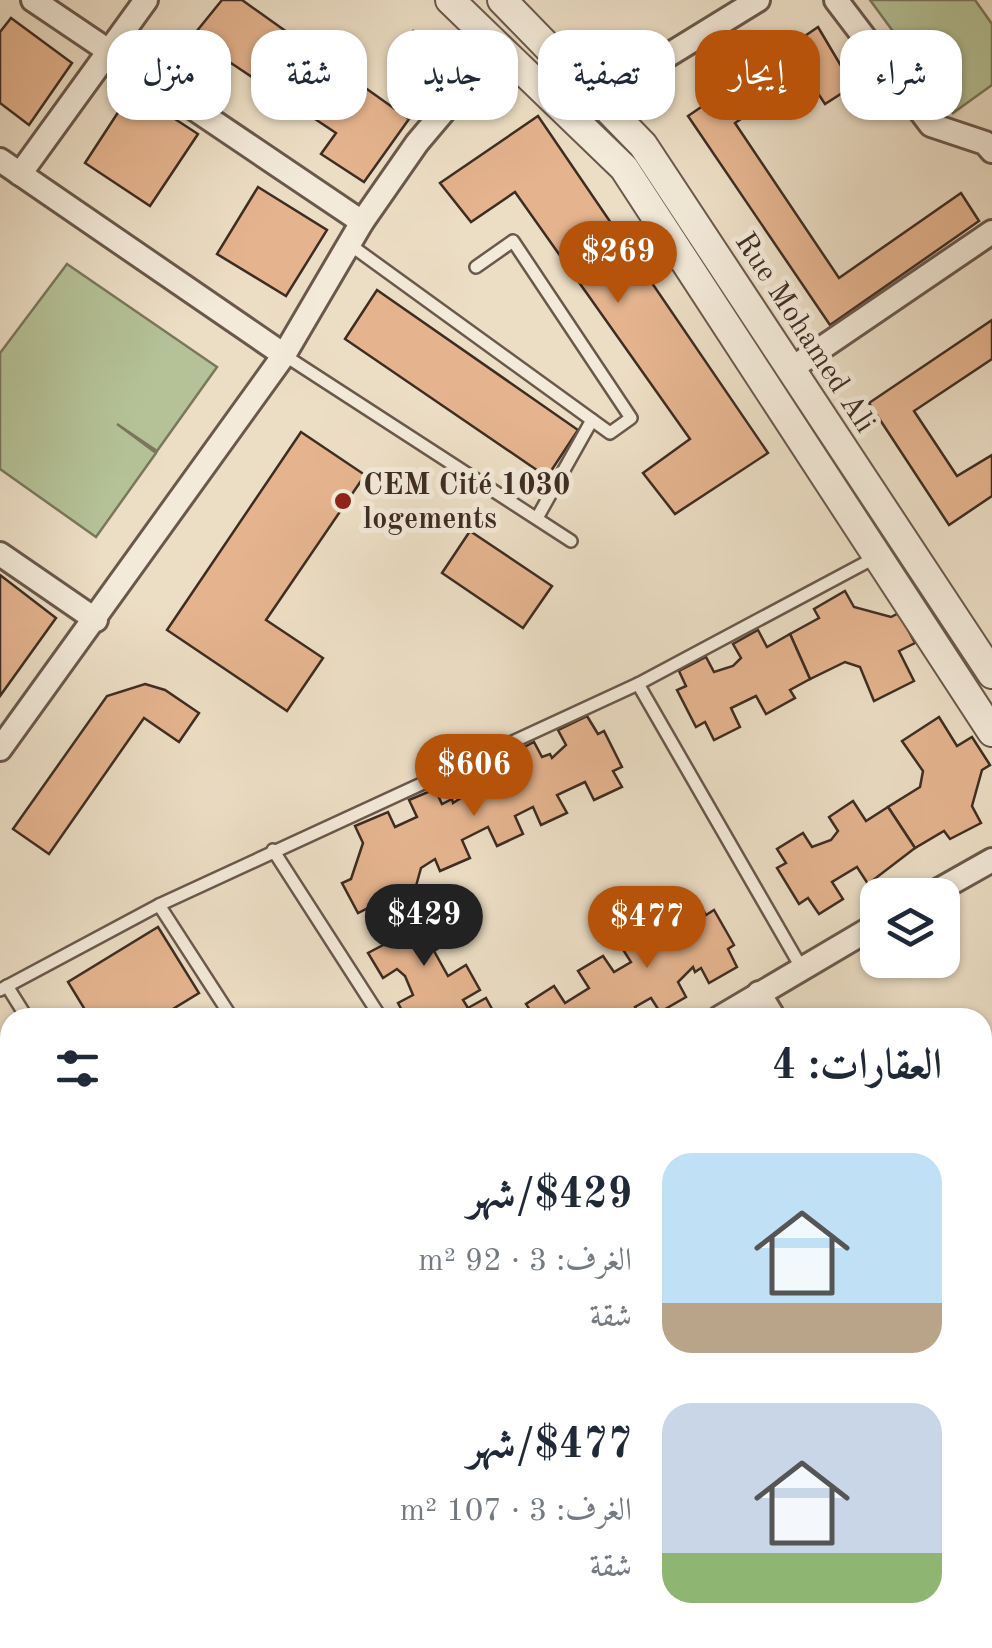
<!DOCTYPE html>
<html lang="ar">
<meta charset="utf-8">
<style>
:root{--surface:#fff;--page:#f2f2f3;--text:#1f2937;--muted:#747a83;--accent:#b45309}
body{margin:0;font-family:"Old Standard TT",Amiri,serif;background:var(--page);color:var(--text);direction:rtl;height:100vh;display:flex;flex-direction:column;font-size:38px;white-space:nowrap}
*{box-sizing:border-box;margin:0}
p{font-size:32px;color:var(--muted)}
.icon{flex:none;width:55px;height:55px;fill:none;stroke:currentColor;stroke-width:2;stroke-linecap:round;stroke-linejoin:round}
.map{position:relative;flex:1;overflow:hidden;direction:ltr}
.drawer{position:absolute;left:0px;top:1008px;width:992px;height:642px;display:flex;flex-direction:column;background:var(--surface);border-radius:30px 30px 0 0;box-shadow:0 2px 8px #0004;direction:rtl}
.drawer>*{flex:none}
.hud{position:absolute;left:30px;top:30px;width:932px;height:90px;direction:rtl;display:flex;gap:20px}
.fabs{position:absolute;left:860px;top:878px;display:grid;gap:20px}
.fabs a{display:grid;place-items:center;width:100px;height:100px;border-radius:20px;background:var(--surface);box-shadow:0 2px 8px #0004;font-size:50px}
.price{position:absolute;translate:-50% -85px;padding:0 22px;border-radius:35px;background:var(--accent);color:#fff;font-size:32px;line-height:65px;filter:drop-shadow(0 2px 5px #0008)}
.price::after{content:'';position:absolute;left:50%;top:60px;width:30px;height:22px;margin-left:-15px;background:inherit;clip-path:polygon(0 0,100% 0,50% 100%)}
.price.selected{background:#222;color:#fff}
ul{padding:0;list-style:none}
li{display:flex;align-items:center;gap:30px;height:250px;padding:0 50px}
li span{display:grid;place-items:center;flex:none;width:280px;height:200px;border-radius:30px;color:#555}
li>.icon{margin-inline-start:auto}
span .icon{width:120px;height:120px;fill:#fffc;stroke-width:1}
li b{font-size:42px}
h2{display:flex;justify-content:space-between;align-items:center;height:120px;padding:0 50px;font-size:42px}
.pill{padding:0 35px;border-radius:30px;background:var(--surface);box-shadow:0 2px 8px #0004;font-size:35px;line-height:90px}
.pill.selected{background:var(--accent);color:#fff}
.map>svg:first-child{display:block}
</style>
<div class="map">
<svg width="992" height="1648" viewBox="0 0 992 1648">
<rect width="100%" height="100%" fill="#ecdec5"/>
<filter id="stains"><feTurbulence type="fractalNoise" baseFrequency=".002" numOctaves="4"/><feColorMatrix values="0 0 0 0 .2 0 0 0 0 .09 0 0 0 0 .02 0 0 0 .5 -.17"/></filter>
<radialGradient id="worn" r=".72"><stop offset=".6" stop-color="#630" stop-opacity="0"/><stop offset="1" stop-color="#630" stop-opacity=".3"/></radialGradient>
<g fill="#b5c297" stroke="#7a775d" stroke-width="2.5">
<path d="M870,0h105l17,24v61l-39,28z"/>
<path d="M67,264l150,103 -60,84 -40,-27 39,29 -60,84 -96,-68v-116z"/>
</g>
<g fill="#e5b48f" stroke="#3e2c23" stroke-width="2.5">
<path d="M222,0h20l167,119 -45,63 -43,-28 15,-21 -144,-96z"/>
<path d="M11,18l61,45 -43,62 -29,-22v-71z"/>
<path d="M818,27l35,59 -28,18 -19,-29 -71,48 104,155 122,-85 18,28 -149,104 -142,-209z"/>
<path d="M413,31l15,23 -17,11 -15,-22z"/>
<path d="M132,91l66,43 -48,72 -65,-43z"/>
<path d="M538,116l230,337 -93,61 -32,-41 47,-34 -175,-247 -44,30 -31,-39z"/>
<path d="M258,187l69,43 -41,66 -69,-42z"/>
<path d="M377,290l201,140 -31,47 -202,-138z"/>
<path d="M992,320v39l-78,52 43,65 35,-21v41l-43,29 -80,-122z"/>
<path d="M301,432l64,43 -99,145 57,38 -36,53 -120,-81z"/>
<path d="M470,531l82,55 -29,42 -81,-55z"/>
<path d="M0,575l56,43 -56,78z"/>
<path d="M845,591l9,16 37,10 8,-4 16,30 -16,8 15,30 -40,20 -14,-34 -15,-5 -35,17 -20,-45 29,-16 -5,-9z"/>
<path d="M758,630l9,17 23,-13 20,45 -20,11 5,8 -29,16 -10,-18 -25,12 9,19 -26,13 -9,-18 -9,5 -19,-37 9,-4 -7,-15 27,-14 8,15 19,-6 8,-8 -8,-14z"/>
<path d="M145,684l20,6 34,23 -20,29 -35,-24 -95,136 -36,-25 94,-133z"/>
<path d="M587,716l11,18 6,-3 18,36 -9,4 9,16 -28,13 -9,-18 -28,13 10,18 -26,12 -8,-18 -18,9 8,18 -26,12 -9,-19 -26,13 8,18 -30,13 -5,-12 -14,9 -5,18 12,22 -38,21 -16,-24 -16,8 -16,-30 9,-4 12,-36 -8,-17 33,-14 7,15 22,-10 -8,-17 26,-11 7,15 10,-5 1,4 17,-11 -7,-16 28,-13 7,15 16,-7 -7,-15 27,-14 8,15 8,-3 2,4 14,-13 -8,-15z"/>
<path d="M939,717l18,29 15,-9 18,28 -8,5 -10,36 9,17 -31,16 -6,-8 -29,17 -27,-41 32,-20 3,-16 -21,-30z"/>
<path d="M853,801l13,20 22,-14 27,41 -47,36 -11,-17 -25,15 11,17 -24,15 -11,-16 -9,6 -22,-36 9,-5 -9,-14 26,-16 9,14 19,-7 7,-9 -9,-14z"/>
<path d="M697,899l9,16 8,-5 20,35 -6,4 9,18 -28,16 -8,-15 -6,4 -2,-5 -15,15 8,15 -26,15 -9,-14 -16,9 7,11h-107l-9,-14 28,-18 11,17 24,-15 -11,-17 25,-15 11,16 17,-10 -11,-17 25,-15 10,18 26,-15 -10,-18z"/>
<path d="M434,912l17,28 -17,11 14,25 18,-11 14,25 -17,10 5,8 -15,10h-47l-8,-15 15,-8 -8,-19 -8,-7 -14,9 -15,-25 17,-9 -5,-9 34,-20 4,9z"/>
<path d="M158,927l41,66 -41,25h-68l-22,-36z"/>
<path d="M486,998l11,20h-44l15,-10z"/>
<path d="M0,1060l10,16v28l-10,6z"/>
<path d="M302,1640h70l2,3 -8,5h-59z"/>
<path d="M468,1640h79l5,8h-56v-5l-22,5z"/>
</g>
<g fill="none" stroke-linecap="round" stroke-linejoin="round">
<defs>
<g id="service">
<path d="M349,244l261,189 21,-15 -118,-177 -37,26"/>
<path d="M284,355l287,186"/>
<path d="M537,518l55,-98"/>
<path d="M638,684l163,283"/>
<path d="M273,850l108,168"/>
<path d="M159,905l73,113"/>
<path d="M7,986l20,32"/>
<path d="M0,990l159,-85 479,-221 240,-128"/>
<path d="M412,1640l5,8"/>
<path d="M626,1640l5,8"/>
<path d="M658,1648l13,-8"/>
</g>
<g id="minor">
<path d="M33,0l329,222"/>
<path d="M836,0l95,125 54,18 7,8"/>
<path d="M571,115l187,-115"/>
<path d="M0,160l284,195"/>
<path d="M20,174l126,-174"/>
<path d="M791,369l201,-137"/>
<path d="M0,554l96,66"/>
<path d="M0,749l284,-394 78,-133 55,-79 82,-97"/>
<path d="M930,895l62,-35"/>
<path d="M759,993l15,25"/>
<path d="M719,1018l159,-94"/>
<path d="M982,1359l10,16"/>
<path d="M0,1438l10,-7"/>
<path d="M0,1534l10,13"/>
<path d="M82,1640l6,8"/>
<path d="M774,1640l6,8"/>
<path d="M960,1648l13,-8"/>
</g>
<g id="tertiary">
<path d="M450,0l174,168 368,564"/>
<path d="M502,0l141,145 349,529"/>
</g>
</defs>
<use href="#service" stroke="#6a584c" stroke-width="16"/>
<use href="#minor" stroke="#6a584c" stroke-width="28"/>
<use href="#tertiary" stroke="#6a584c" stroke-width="32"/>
<use href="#service" stroke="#f3ead9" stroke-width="11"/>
<use href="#minor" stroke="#f3ead9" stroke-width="22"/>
<use href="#tertiary" stroke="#f3ead9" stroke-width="28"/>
</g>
<circle fill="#8f2418" stroke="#f3ead9" stroke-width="4" cx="343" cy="501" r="10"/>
<g text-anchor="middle" stroke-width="10" stroke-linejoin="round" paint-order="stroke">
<g font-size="30" fill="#3e2c23" stroke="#f3ead9">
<text transform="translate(806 332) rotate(57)" y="10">Rue Mohamed Ali</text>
</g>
<g font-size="30" font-weight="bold" fill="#3e2c23" stroke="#f3ead9" text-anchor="start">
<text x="363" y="494">CEM Cité 1030<tspan x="363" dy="34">logements</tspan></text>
</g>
</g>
<rect width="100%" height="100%" filter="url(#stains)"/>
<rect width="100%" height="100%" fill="url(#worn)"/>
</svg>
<div class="fabs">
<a><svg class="icon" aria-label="layers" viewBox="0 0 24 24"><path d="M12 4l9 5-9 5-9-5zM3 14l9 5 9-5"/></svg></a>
</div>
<b class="price" style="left:618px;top:306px">$269</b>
<b class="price" style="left:474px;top:819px">$606</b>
<b class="price selected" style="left:424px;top:969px">$429</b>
<b class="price" style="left:647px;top:971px">$477</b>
<div class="hud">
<a class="pill">شراء</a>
<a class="pill selected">إيجار</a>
<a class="pill">تصفية</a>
<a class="pill">جديد</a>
<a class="pill">شقة</a>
<a class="pill">منزل</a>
</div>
<section class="drawer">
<h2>العقارات: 4<svg class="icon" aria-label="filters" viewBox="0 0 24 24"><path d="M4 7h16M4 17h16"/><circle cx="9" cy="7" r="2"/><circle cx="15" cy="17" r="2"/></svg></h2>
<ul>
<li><span style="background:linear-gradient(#bfe0f5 75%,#b9a48a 0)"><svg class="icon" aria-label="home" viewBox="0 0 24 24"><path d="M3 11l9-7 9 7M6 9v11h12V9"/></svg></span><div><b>$429/شهر</b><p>الغرف: 3 · 92 m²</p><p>شقة</p></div></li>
<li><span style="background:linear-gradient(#c9d6e8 75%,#8fb573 0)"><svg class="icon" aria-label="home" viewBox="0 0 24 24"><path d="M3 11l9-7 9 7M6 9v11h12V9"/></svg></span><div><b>$477/شهر</b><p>الغرف: 3 · 107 m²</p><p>شقة</p></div></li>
</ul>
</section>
</div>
